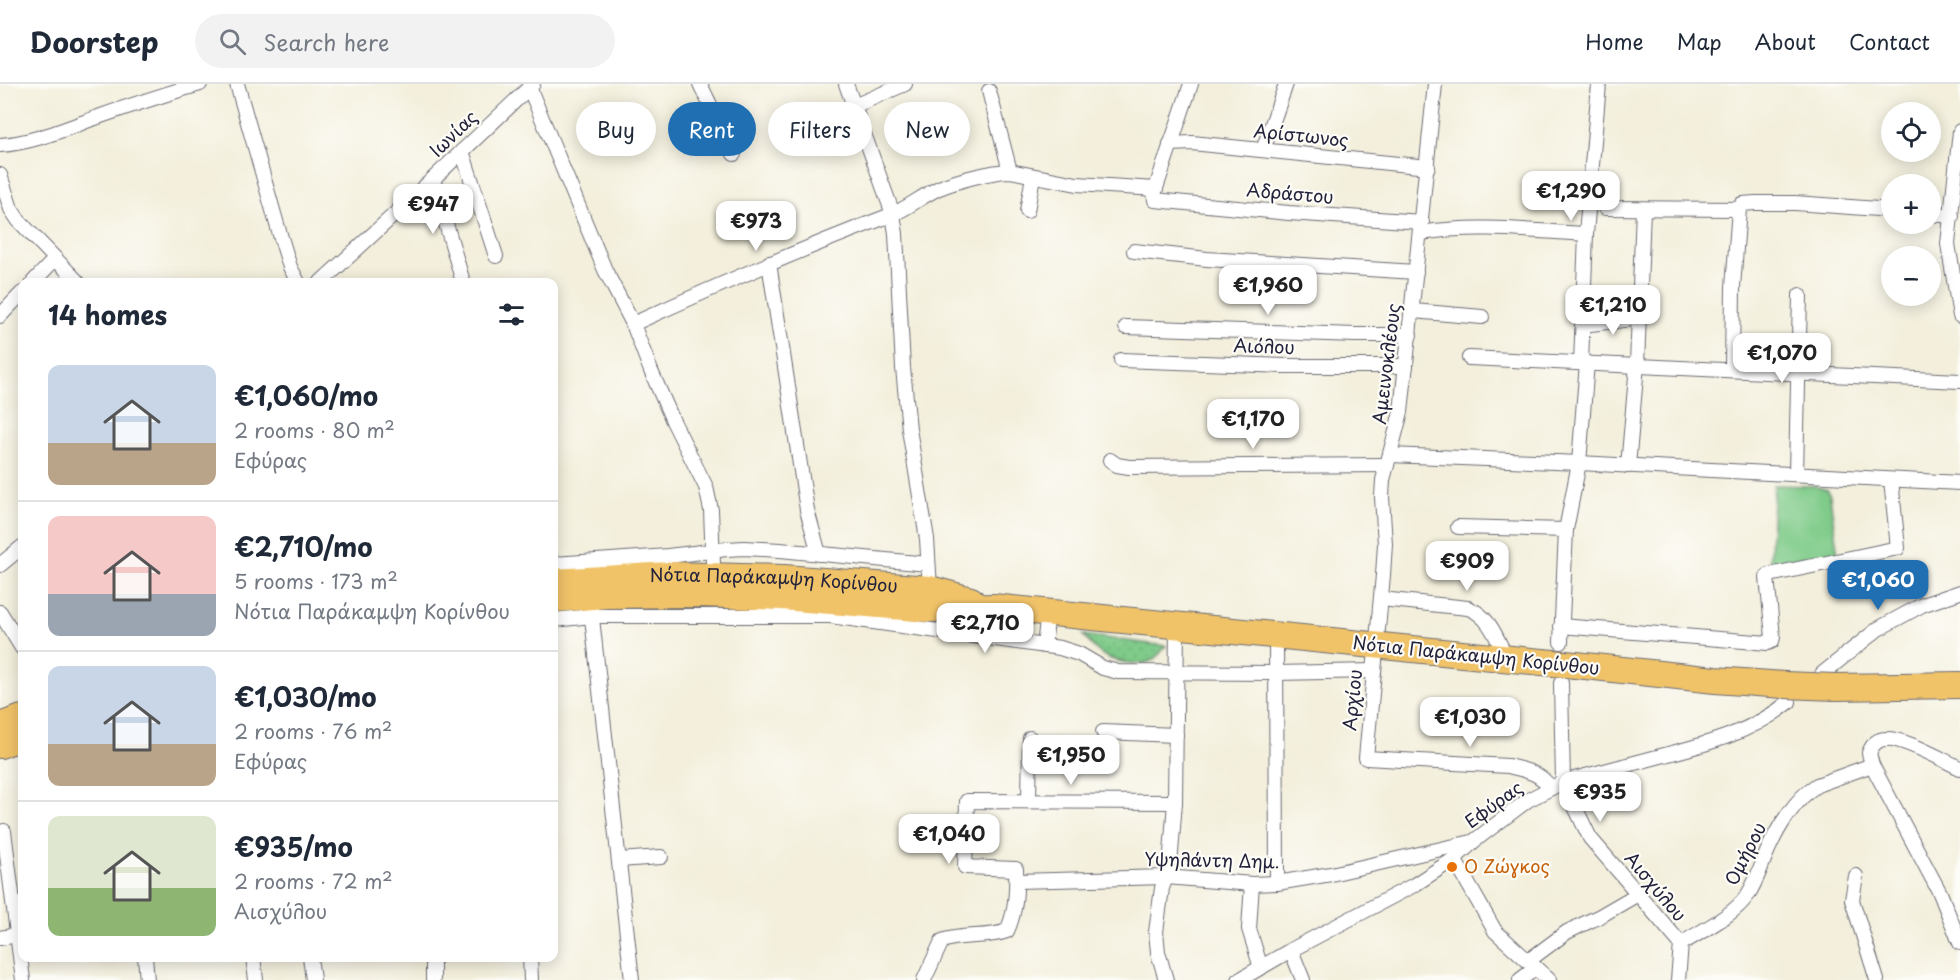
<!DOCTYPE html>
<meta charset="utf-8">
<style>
:root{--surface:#fff;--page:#f2f2f3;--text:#1f2937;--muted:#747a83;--line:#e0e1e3;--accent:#1f6fb2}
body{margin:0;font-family:"Playpen Sans",sans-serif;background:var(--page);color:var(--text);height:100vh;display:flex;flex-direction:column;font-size:22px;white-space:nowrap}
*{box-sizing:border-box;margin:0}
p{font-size:20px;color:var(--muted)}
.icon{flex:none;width:33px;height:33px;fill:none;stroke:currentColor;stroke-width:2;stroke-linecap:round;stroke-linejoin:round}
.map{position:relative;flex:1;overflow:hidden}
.side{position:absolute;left:18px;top:194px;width:540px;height:684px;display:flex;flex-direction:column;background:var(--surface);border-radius:12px;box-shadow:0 3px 15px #0003}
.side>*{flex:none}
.guide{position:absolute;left:576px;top:18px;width:570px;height:54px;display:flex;gap:12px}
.fabs{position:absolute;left:1881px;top:18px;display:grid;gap:12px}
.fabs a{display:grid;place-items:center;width:60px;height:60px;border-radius:50%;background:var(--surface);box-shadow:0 3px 15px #0003;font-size:30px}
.price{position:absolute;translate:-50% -51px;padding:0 14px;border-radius:12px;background:#fff;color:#222;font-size:20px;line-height:39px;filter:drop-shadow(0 2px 3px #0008)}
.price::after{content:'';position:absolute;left:50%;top:36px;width:18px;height:14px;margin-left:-9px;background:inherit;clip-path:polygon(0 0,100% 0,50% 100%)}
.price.active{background:var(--accent);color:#fff}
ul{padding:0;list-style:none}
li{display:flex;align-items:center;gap:18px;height:150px;padding:0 30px}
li+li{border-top:2px solid var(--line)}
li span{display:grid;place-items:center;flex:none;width:168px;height:120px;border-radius:12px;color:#555}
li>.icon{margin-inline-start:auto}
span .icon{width:72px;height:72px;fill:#fffc;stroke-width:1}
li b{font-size:26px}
h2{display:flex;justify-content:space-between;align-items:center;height:72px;padding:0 30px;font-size:26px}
.pill{padding:0 21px;border-radius:27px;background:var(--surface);box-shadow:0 3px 15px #0003;font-size:21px;line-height:54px}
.pill.active{background:var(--accent);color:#fff}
header{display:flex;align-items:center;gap:36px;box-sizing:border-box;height:84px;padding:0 30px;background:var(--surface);border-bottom:2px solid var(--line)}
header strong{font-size:28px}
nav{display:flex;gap:33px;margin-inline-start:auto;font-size:21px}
.search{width:420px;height:54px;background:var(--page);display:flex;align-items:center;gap:15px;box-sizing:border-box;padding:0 21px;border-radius:33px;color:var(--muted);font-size:22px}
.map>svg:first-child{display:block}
</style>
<header>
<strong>Doorstep</strong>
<div class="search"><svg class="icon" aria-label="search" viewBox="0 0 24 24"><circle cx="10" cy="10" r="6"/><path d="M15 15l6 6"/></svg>Search here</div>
<nav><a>Home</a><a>Map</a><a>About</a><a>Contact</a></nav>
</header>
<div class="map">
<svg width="1960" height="896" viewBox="0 0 1960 896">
<defs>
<pattern id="grass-dots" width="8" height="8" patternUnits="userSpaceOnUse" patternTransform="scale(1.5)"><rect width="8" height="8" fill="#7fcb89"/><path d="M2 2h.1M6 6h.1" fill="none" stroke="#6dae77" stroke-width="1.8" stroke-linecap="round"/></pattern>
</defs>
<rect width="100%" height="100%" fill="#fdfcf7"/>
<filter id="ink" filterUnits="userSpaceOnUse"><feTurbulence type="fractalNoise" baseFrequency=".0167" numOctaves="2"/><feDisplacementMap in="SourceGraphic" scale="12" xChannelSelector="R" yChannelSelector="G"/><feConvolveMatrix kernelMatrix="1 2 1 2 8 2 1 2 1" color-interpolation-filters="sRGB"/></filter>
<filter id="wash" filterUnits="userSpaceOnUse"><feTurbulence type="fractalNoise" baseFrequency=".008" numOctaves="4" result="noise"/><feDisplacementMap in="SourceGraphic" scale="24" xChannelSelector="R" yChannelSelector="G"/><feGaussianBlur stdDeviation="1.35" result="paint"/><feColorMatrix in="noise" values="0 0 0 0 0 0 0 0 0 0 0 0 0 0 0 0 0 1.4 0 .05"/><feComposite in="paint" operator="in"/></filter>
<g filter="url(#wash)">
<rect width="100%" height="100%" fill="#f3efdc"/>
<path fill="url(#grass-dots)" stroke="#507662" stroke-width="1.5" d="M1083,551l83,11c-4,4 -8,11 -13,14 -7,4 -16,4 -23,3 -23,-2 -33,-10 -47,-28z"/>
<path fill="#7fcb89" stroke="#507662" stroke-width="1.5" d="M1774,401l41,1 13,4 2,6 8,60 -69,14z"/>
</g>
<g filter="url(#ink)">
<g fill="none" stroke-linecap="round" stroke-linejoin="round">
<defs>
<g id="street">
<path d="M237,0l41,144 12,39 8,15"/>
<path d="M700,0l34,70"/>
<path d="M846,0l47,130 3,20 7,134 6,61 18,110 3,50"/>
<path d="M1191,0l-37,110 1,6 134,13 133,9"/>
<path d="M1435,0l-34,328 -18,68 -1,17 3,47 -2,31 -17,183 142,8c19,5 31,6 43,22"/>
<path d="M529,3l76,183 28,54 18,47 22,50 33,66 5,23 2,53"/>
<path d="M989,7l21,80"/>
<path d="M854,22l51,-22"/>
<path d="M1960,47l-12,113 12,72"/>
<path d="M1170,60l22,-1 236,24"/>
<path d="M0,61c33,-2 67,-17 98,-28 34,-12 67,-23 102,-33"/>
<path d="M1263,66l23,-66"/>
<path d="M462,67l34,105"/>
<path d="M0,91l11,34 8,12 59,61"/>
<path d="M433,95l30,103"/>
<path d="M1605,124l134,1"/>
<path d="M1027,127l6,-35"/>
<path d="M1930,130l22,2"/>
<path d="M1421,149c55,-9 110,-2 165,1"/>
<path d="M1134,167l73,8 209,13"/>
<path d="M769,179l38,247 12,44"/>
<path d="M33,198l22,-23"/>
<path d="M321,198l112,-103 100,-95"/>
<path d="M1413,227l69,6"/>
<path d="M0,232l22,-23"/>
<path d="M633,240c85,-39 171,-76 258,-109 17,-7 31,-19 48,-27 17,-7 53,-17 71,-17l67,13 79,5"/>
<path d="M1582,241l58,-7"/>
<path d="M1126,243l230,8h54"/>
<path d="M1469,274l491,23"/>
<path d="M1121,276l163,6h122"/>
<path d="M1581,279l5,-129 13,-150"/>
<path d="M1732,286l1,-83 6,-78 3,-5 13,-1h40l97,7"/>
<path d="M1390,371l189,8 381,20"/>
<path d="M1110,376l7,5 12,2 258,-2"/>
<path d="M1628,382l9,-101 6,-156"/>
<path d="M1796,390l4,-179"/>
<path d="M1458,443l108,3"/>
<path d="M554,480l114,-8 59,-7 17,-1 36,2 148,14"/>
<path d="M0,481l22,-18"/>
<path d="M1381,515l87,9c22,8 29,31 39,51"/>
<path d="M591,525l41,371"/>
<path d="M0,528l22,36"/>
<path d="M554,536l38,-4h238l230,32 19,6 24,14 15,4 158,1 98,-2"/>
<path d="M1561,542l207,17 4,-2 1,-4 -6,-60 2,-2 129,-27 -7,-68"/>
<path d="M1276,552l1,247"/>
<path d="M1561,558l5,-112 13,-67 8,-100"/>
<path d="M1044,562l4,-34"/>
<path d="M1822,590l56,-45 44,-24 38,-13"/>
<path d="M1561,599l2,99 27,56 91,106"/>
<path d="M1103,648l73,3"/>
<path d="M1960,684c-17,-8 -58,-31 -74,-29 -9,0 -14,6 -17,14l3,12 68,128 20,50"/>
<path d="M1029,717l1,-63"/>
<path d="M4,747l19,149"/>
<path d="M1454,775l41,72 54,49"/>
<path d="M619,776l42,-3"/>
<path d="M1856,792l-4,24 25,80"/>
<path d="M1017,797l149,-4 86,7 25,-1 54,-9 141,-32"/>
<path d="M1252,800l-3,45 12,39"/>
<path d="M0,854l17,-3"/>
<path d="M1291,866l12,30"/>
<path d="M145,873l2,23"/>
<path d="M253,873l3,23"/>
<path d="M310,873l3,23"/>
<path d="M433,873v23"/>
<path d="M530,873l1,23"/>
<path d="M1528,877l39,-29 33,-16 38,-22"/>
<path d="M924,896l18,-39c21,-8 44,-2 65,-10 9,-19 10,-41 9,-62l-51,-2 2,-66 208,1"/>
<path d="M1166,896l-8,-28 -2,-20 6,-44 8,-22 5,-64 2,-177"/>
<path d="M1239,896l52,-30 123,-65 40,-26 20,-18 54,-41 35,-18c31,-8 63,-17 94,-25 46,-12 95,-24 132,-55"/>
<path d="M1520,896l16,-12"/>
<path d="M1678,896l3,-36c20,-13 52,-28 66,-48 10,-15 14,-30 21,-46 10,-23 28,-52 49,-65l55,-20"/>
</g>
<g id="highway">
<path id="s1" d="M554,498l115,-7 115,3 146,11 41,11"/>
<path d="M554,515l52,-4 91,-1 85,3 147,12 64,-2 549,55"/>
<path d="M1576,581l139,15 69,5"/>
<path d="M1836,603l124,-2"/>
<path d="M0,642l22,-8"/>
<path d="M0,661l22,-8"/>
</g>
</defs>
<use href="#street" stroke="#6b6a73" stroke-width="16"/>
<use href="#highway" stroke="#6b6a73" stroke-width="28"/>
<use href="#street" stroke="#fff" stroke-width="14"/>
<use href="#highway" stroke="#f0c369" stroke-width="26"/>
<defs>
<g id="highway-bridge">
<path d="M1542,578l34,3"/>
<path d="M1784,601l52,2"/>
</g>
</defs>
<use href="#highway-bridge" stroke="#6b6a73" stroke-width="28" stroke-linecap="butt"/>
<use href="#highway-bridge" stroke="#f0c369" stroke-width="26"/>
</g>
</g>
<circle fill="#e8710a" stroke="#fdfcf7" stroke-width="2" cx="1452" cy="783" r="6"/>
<g text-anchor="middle" stroke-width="4.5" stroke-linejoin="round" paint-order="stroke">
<g font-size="18" fill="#22223b" stroke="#fdfcf7">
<text transform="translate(454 50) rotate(-44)" y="6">Ιωνίας</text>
<text transform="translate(1301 52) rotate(6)" y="6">Αρίστωνος</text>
<text transform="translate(1290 110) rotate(5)" y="6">Αδράστου</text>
<text transform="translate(1264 263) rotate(2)" y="6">Αιόλου</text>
<text transform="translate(1387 280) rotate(-83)" y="6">Αμεινοκλέους</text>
<text dy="6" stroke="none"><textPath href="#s1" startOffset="220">Νότια Παράκαμψη Κορίνθου</textPath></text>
<text transform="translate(1476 572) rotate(6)" y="6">Νότια Παράκαμψη Κορίνθου</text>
<text transform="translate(1353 616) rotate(-84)" y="6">Αρχίου</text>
<text transform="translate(1494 721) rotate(-36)" y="6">Εφύρας</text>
<text transform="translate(1746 770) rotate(-63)" y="6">Ομήρου</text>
<text transform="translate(1212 777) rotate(1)" y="6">Υψηλάντη Δημ.</text>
<text transform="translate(1655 803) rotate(50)" y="6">Αισχύλου</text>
</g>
<g font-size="18" fill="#c56008" stroke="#fdfcf7" text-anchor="start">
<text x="1464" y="789">Ο Ζώγκος</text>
</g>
</g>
</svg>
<div class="fabs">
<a><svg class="icon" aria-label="locate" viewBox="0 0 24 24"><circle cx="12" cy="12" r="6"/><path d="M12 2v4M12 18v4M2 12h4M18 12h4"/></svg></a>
<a>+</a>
<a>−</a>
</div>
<b class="price" style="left:1571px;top:138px">€1,290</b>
<b class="price" style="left:433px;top:151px">€947</b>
<b class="price" style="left:756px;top:168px">€973</b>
<b class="price" style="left:1268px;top:232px">€1,960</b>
<b class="price" style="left:1613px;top:252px">€1,210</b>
<b class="price" style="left:1782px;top:300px">€1,070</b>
<b class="price" style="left:1253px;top:366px">€1,170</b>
<b class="price" style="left:1467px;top:508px">€909</b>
<b class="price active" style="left:1878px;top:527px">€1,060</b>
<b class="price" style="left:985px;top:570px">€2,710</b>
<b class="price" style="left:1470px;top:664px">€1,030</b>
<b class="price" style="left:1071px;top:702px">€1,950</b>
<b class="price" style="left:1600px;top:739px">€935</b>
<b class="price" style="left:949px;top:781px">€1,040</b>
<div class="guide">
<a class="pill">Buy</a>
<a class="pill active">Rent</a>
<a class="pill">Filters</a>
<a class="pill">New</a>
</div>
<section class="side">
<h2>14 homes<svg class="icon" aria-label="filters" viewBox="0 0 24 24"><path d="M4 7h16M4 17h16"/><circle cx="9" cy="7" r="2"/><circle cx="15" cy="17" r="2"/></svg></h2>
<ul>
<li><span style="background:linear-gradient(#c9d6e8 65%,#b9a48a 0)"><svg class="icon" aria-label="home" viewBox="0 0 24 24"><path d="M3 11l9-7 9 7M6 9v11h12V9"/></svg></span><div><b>€1,060/mo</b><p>2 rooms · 80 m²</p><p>Εφύρας</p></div></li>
<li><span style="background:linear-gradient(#f6c9c9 65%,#9aa5b1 0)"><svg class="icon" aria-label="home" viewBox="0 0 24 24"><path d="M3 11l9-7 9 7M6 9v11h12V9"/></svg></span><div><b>€2,710/mo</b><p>5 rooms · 173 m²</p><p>Νότια Παράκαμψη Κορίνθου</p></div></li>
<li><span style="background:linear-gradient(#c9d6e8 65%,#b9a48a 0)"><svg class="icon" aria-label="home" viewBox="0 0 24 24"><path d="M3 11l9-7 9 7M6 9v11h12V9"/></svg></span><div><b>€1,030/mo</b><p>2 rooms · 76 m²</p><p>Εφύρας</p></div></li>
<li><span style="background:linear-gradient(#dfe7d0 60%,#8fb573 0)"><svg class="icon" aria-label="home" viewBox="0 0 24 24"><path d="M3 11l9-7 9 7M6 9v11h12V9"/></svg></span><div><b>€935/mo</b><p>2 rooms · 72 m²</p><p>Αισχύλου</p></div></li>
</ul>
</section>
</div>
